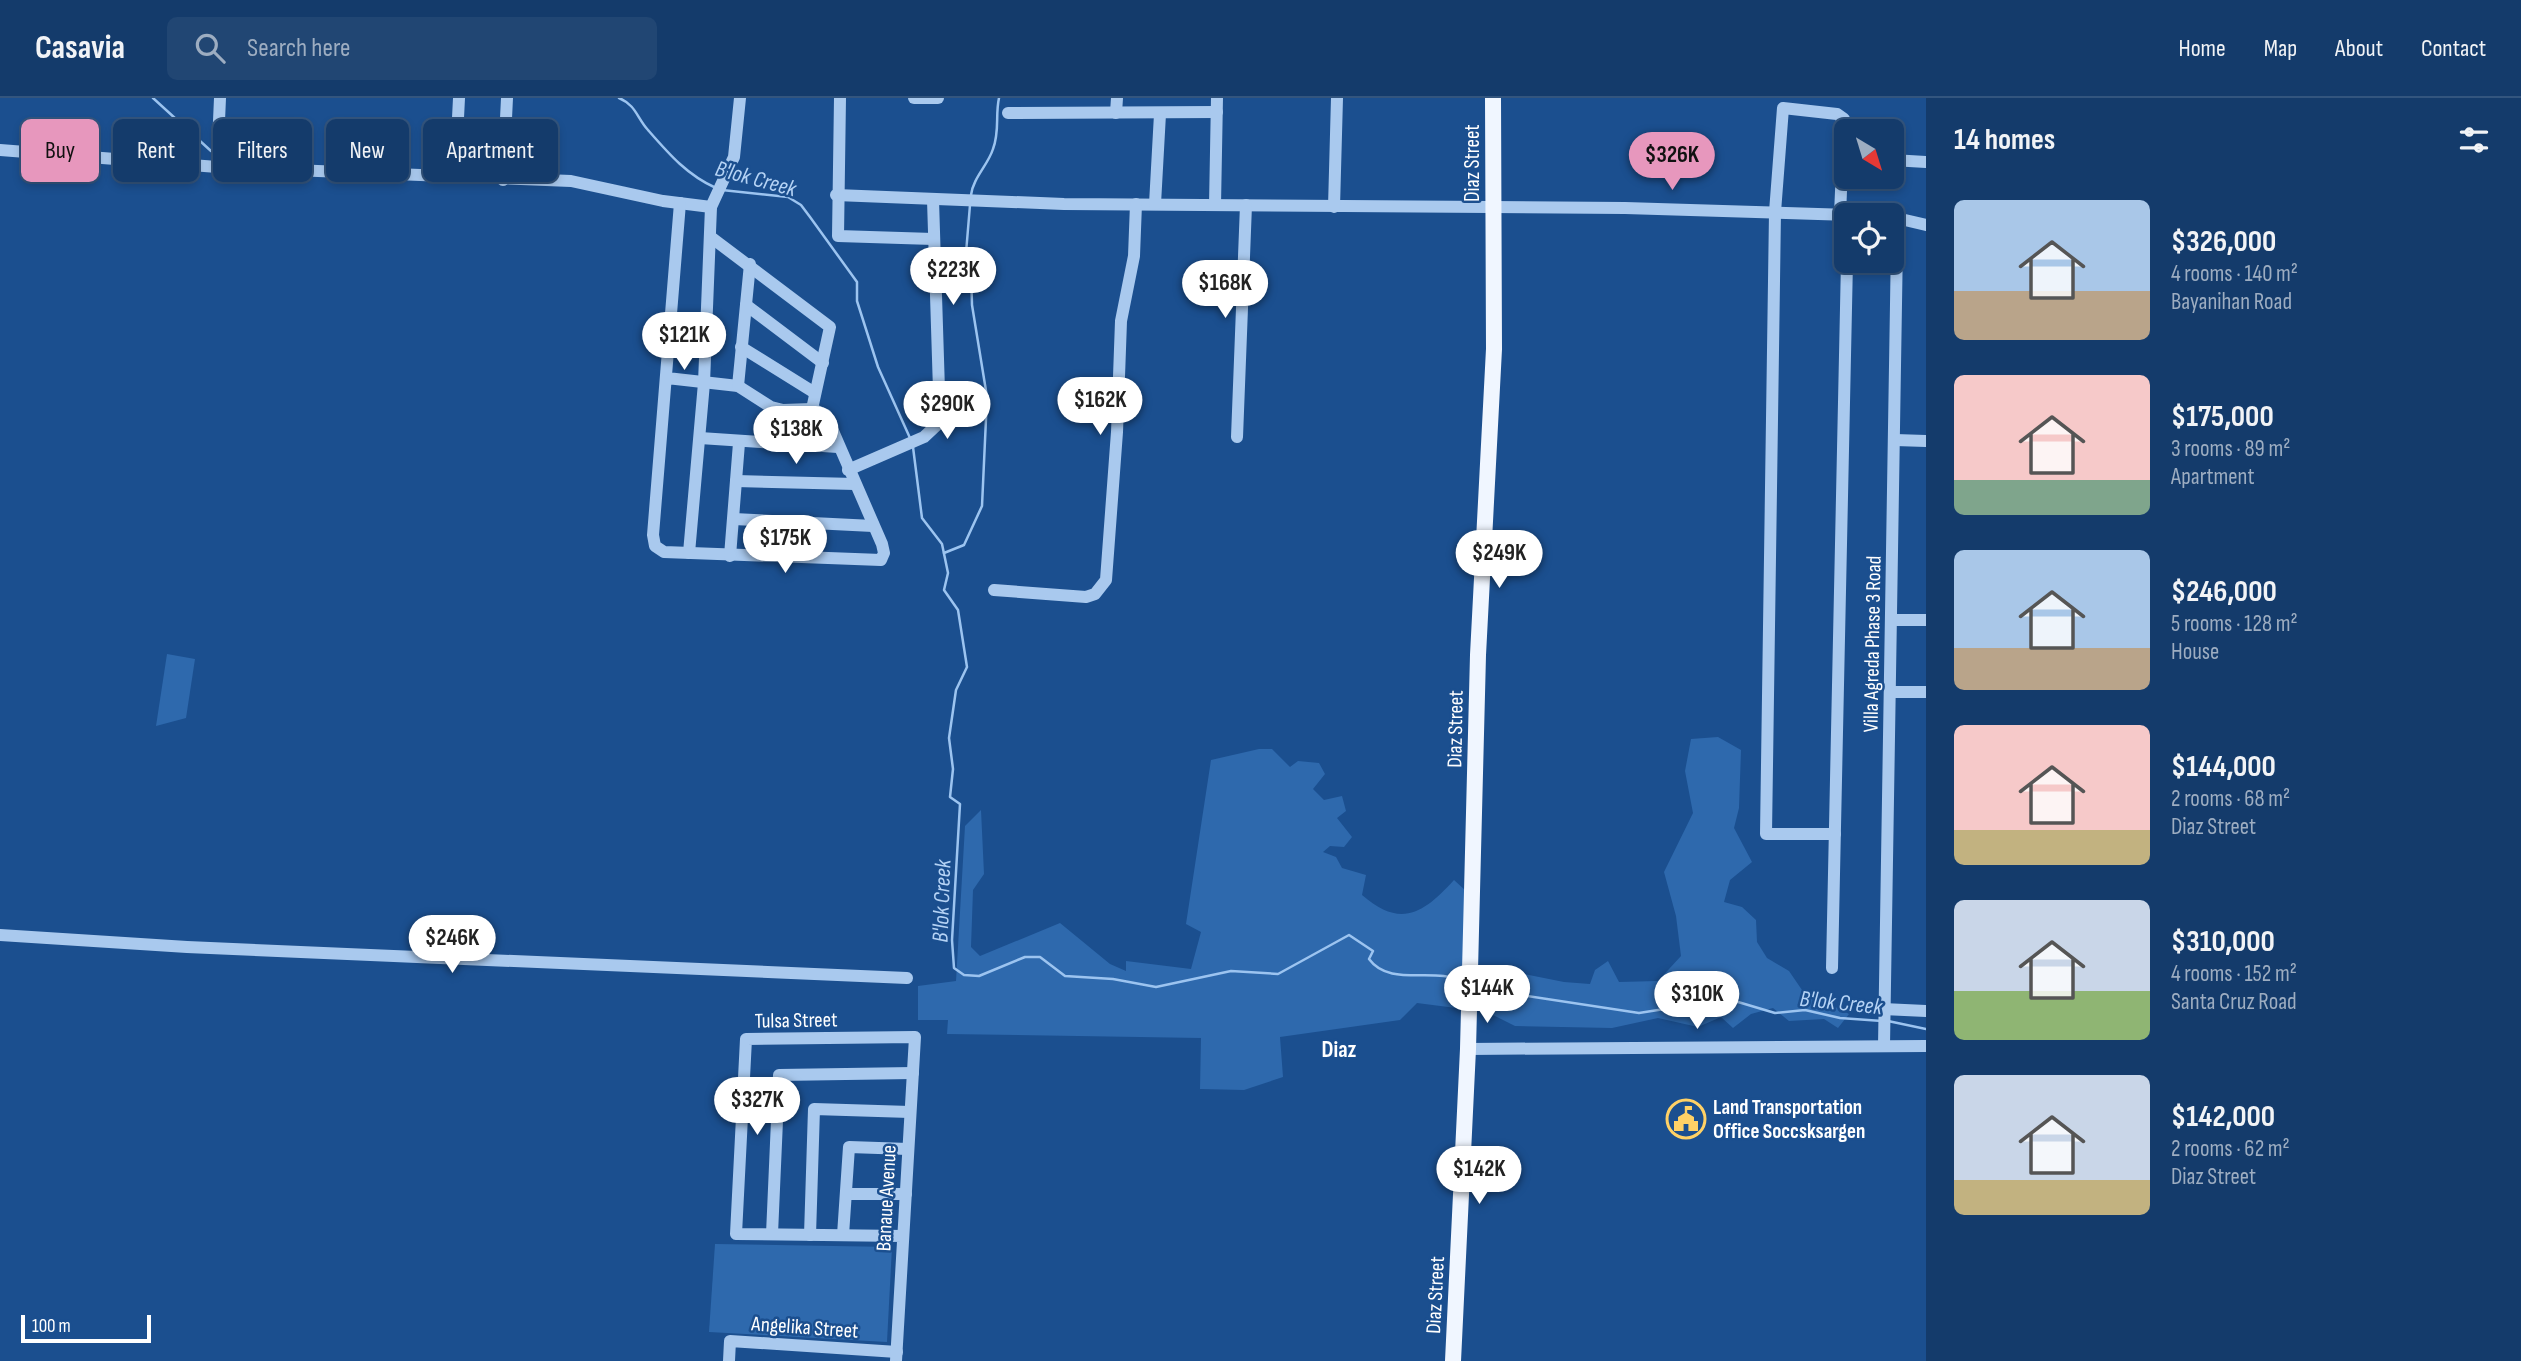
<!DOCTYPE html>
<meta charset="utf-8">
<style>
:root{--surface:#143b6b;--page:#214673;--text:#f1f3f6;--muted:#9dadc1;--line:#33557e;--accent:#e797bd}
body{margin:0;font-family:"Sofia Sans Condensed",sans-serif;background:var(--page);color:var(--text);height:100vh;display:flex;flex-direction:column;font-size:26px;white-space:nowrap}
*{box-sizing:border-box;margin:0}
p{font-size:23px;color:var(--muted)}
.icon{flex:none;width:38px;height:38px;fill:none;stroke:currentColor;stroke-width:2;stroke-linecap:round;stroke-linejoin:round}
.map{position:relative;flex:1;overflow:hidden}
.sheet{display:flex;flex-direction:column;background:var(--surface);width:595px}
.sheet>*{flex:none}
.top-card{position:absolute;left:21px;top:21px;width:665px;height:63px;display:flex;gap:14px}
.needle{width:46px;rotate:142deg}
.controls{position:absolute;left:1834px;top:21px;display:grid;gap:14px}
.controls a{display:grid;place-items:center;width:70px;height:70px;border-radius:10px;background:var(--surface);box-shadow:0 4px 10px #0003,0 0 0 2px var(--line);font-size:35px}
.scale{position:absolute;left:21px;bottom:18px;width:130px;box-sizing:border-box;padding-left:7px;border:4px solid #fff;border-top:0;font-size:19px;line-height:24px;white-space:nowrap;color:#fff;-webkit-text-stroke:5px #1b4f8f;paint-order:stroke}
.price{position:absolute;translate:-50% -60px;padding:0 16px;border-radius:24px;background:#fff;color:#222;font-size:23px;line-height:46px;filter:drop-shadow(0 2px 4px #0008)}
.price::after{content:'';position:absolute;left:50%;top:42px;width:21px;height:16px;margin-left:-10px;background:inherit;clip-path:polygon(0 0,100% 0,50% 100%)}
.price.on{background:var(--accent);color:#111}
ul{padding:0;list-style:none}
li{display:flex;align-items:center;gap:21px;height:175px;padding:0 28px}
li span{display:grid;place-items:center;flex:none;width:196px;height:140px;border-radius:10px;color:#555}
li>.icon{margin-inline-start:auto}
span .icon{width:84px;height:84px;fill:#fffc;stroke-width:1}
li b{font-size:30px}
h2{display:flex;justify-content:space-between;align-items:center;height:84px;padding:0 28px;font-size:30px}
.pill{padding:0 24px;border-radius:10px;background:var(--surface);box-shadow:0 4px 10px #0003,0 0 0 2px var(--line);font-size:24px;line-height:63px}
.pill.on{background:var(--accent);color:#111}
header{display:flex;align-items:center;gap:42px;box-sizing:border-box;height:98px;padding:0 35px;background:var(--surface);border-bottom:2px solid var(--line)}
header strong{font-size:33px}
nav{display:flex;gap:38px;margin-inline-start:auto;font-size:24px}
.search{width:490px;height:63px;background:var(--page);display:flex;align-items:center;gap:18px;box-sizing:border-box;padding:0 24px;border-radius:10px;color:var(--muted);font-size:26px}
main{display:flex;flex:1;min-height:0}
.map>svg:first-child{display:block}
</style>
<header>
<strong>Casavia</strong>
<div class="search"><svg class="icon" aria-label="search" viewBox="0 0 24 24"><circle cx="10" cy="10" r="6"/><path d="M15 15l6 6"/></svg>Search here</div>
<nav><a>Home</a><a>Map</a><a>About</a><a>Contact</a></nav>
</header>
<main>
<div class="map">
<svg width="1926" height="1263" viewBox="0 0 1926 1263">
<rect width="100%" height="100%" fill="#1b4f8f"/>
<g fill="#2e69ad">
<path d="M167,556l28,5 -9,59 -30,8z"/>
<path d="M1718,639l23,13 -2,58 -5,20 18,34 -22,18 -6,22 18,5 14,13 1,22 10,16 22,13 13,19 47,24 -11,14 -14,-9 -35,2 -16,-13 -22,6 -18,14 -12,-11 -23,10 -40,-9 -46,10 -97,-2 -28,-14 -70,-9 -17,17 -120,17 3,40 -39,13 -44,-1 1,-51 -254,-4 1,-14h-30v-34l38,-5 9,-155 16,-16 3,64 -11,16 -2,57 9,9 80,-33 50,41 16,7v-10l65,8 10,-37 -15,-8 25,-164 48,-11h13l18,18 8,-6 21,2 6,11 -12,15 11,11 18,-4 4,15 -9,7 15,19 -8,10 -14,-1 -7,6 13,5 6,11 24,7 -4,20c39,34 62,18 92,-15l12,11 -3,71 101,20 26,2 5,-14 13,-9 11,21 39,-1 23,-25 -5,-40 -12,-44 29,-59 -8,-42 6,-32z"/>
<path d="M715,1146l177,3 -5,95 -178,-10z"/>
</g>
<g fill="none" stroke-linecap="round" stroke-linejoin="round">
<g stroke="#9cc4f0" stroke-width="2.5">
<path d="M153,0l58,53"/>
<path d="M619,0c17,7 18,20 29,32 21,24 39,45 68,58"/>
<path d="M722,92l66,7 13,8 9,12 47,65v19l21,66 32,71"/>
<path d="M971,97c2,-17 17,-30 22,-46 7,-19 2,-33 6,-51"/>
<path d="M913,349l9,71 20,26 6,29 -4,17 14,20 9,57 -11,23 -7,48 4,31 -3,28 10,7 -8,136 2,28 10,7 15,1 46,-19h15l25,19 48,3 43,8 75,-16 47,3 71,-39 24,16 -4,8c21,29 67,7 94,23"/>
<path d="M944,455l20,-8 18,-39 5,-109 -15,-92 -1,-35 -5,-17 4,-48"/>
<path d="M1475,890l164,25 89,-14 47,14 30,-3 35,8 42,3"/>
<path d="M1888,923l38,8"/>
</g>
<g stroke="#a9c9ee" stroke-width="12">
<path d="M840,0l-2,138 95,3"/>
<path d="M914,0h24"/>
<path d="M1008,15l209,-1"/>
<path d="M1116,15l1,-15"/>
<path d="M0,52l217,17 354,14 92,20 48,6"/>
<path d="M1892,62l34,2"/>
<path d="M217,69l3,-69"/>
<path d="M455,80l4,-80"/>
<path d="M503,82l4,-82"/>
<path d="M836,97l228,9 561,4 225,7"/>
<path d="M1155,106l5,-90"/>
<path d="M1215,107l2,-107"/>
<path d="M1334,109l3,-109"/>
<path d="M1892,119l34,8"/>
<path d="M712,140l118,89 -18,82"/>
<path d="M746,207l77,58"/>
<path d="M741,249l74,46"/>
<path d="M667,280l71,8 33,21 12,3 29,-1 14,6 56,129 2,9 -3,7 -217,-8 -9,-6 -2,-11 27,-332"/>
<path d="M738,288l12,-122"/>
<path d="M1237,339l9,-232"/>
<path d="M700,340l138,9"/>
<path d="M1895,342l31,1"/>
<path d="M848,372l76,-33 16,-15 -7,-222"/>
<path d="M736,383l119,3"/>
<path d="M734,421l139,7"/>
<path d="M689,455l15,-170 7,-176 23,-50 6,-59"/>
<path d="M730,458l9,-113"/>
<path d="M994,492l92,7 9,-3 11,-14 11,-148 4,-111 13,-65 2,-52"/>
<path d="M1891,522h35"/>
<path d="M1890,594h36"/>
<path d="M1835,736h-69l9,-622 8,-104 54,6 7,5 -4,96"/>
<path d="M0,837l187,12 720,31"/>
<path d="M1832,870l15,-707"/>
<path d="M1883,911l43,2"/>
<path d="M1884,948l13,-804"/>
<path d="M1468,951l458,-3"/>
<path d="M846,1096h60"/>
<path d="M772,1136l7,-159 134,-2"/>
<path d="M810,1137l4,-126 96,3"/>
<path d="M843,1137l6,-88 59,2"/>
<path d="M729,1263l1,-20 167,11"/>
<path d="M896,1263l19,-324 -169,2 -10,195 167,2"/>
</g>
<path stroke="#f0f6ff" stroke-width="16" d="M1453,1263l15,-312 10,-394 16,-306 -1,-251"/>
</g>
<defs>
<symbol id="civic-ring" viewBox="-11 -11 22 22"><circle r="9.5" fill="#1b4f8f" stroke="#ffd166" stroke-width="1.5"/><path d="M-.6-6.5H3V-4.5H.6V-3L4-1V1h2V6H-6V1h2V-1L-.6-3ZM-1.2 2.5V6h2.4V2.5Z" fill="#ffd166"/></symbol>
</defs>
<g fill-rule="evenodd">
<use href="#civic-ring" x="1664" y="999" width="44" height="44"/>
</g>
<g text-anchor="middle" stroke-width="5" stroke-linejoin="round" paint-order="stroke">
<g font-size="21" fill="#fff" stroke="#1b4f8f">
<text transform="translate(1472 65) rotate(-90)" y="7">Diaz Street</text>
<text transform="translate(1872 546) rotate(-89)" y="7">Villa Agreda Phase 3 Road</text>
<text transform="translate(1455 631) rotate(-89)" y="7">Diaz Street</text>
<text transform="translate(796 922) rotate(-1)" y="7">Tulsa Street</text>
<text transform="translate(886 1100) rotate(-87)" y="7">Banaue Avenue</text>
<text transform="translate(1435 1197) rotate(-87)" y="7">Diaz Street</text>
<text transform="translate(805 1229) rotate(4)" y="7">Angelika Street</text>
</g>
<g font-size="21" font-weight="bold" fill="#fff" stroke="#1b4f8f" text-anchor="start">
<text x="1713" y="1016">Land Transportation<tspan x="1713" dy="24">Office Soccsksargen</tspan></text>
</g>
<g font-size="23" font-style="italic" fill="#b5d3f5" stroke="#1b4f8f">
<text transform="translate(756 80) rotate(15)" y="8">B'lok Creek</text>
<text transform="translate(941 803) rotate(-88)" y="8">B'lok Creek</text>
<text transform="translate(1841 904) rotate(6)" y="8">B'lok Creek</text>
</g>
<g font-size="23" font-weight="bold" fill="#fff" stroke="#1b4f8f">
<text x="1339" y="959">Diaz</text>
</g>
</g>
</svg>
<div class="controls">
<a><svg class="needle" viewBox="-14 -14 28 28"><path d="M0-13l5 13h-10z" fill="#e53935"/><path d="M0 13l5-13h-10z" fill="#9dadc1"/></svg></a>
<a><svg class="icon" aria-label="locate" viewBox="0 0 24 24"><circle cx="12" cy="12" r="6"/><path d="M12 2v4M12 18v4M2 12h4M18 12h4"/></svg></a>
</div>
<div class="scale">100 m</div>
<b class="price on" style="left:1672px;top:94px">$326K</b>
<b class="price" style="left:953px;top:209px">$223K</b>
<b class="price" style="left:1225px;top:222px">$168K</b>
<b class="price" style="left:684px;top:274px">$121K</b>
<b class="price" style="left:1100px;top:339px">$162K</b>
<b class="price" style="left:947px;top:343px">$290K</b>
<b class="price" style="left:796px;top:368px">$138K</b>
<b class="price" style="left:785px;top:477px">$175K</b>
<b class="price" style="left:1499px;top:492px">$249K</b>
<b class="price" style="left:452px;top:877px">$246K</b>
<b class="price" style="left:1487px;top:927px">$144K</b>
<b class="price" style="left:1697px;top:933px">$310K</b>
<b class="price" style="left:757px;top:1039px">$327K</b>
<b class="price" style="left:1479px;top:1108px">$142K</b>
<div class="top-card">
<a class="pill on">Buy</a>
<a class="pill">Rent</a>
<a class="pill">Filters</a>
<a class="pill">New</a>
<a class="pill">Apartment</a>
</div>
</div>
<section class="sheet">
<h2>14 homes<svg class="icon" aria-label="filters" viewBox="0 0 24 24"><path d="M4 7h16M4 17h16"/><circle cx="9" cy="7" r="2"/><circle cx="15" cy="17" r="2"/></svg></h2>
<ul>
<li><span style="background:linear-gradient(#a9c7e8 65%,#b9a48a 0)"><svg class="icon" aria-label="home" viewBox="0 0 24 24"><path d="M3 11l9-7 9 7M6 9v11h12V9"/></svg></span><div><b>$326,000</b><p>4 rooms · 140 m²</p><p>Bayanihan Road</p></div></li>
<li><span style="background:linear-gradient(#f6c9c9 75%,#7fa58c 0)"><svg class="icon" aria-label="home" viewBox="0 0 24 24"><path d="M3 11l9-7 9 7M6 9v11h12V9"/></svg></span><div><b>$175,000</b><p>3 rooms · 89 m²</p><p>Apartment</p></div></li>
<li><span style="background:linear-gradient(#a9c7e8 70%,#b9a48a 0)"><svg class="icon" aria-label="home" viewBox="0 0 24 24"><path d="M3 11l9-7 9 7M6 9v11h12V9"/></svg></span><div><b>$246,000</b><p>5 rooms · 128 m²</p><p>House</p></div></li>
<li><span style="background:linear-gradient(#f6c9c9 75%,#c2b280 0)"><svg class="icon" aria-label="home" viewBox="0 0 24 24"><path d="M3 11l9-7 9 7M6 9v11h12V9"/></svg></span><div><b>$144,000</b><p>2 rooms · 68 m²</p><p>Diaz Street</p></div></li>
<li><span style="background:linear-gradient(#c9d6e8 65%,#8fb573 0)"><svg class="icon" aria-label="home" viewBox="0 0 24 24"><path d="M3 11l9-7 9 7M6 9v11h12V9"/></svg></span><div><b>$310,000</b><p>4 rooms · 152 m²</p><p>Santa Cruz Road</p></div></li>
<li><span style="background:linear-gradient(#c9d6e8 75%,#c2b280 0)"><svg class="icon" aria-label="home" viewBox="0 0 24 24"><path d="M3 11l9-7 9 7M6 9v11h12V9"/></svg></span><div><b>$142,000</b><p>2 rooms · 62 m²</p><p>Diaz Street</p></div></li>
</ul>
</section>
</main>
